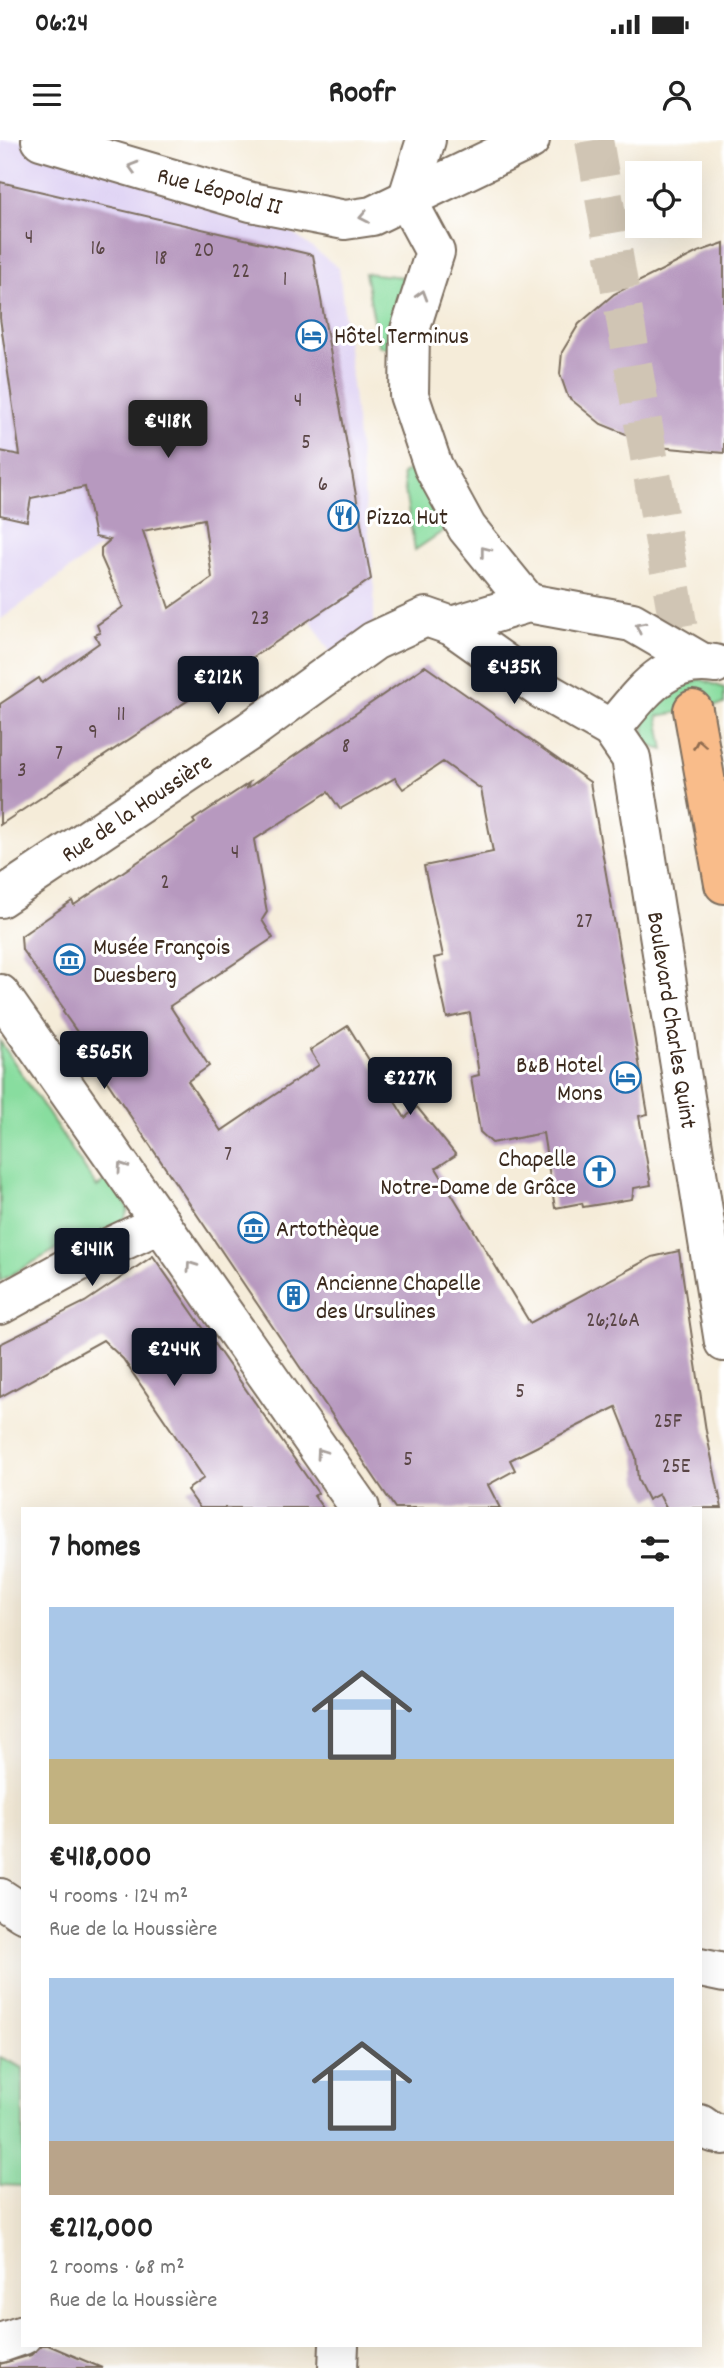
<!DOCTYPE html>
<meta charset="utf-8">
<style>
:root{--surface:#fff;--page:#f6f6f6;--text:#222;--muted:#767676;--accent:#111827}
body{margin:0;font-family:Dekko,sans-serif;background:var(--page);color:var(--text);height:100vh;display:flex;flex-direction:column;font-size:26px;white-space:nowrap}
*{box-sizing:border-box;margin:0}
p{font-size:23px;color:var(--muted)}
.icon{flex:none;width:38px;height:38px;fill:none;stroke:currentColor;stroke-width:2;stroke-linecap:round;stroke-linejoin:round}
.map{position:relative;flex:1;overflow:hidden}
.details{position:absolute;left:21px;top:1367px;width:681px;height:840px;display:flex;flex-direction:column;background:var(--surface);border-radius:0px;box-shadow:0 7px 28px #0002}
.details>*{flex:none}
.tools{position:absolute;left:625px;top:21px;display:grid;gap:14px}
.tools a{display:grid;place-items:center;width:77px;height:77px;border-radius:0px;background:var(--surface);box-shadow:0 7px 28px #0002;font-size:35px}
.price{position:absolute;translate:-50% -60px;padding:0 16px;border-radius:7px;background:var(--accent);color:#fff;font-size:23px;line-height:46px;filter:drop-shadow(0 2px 4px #0008)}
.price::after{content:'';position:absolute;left:50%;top:42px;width:21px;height:16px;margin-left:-10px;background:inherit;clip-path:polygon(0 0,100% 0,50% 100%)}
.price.active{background:#222;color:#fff}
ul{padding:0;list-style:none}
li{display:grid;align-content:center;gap:14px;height:371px;padding:0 28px}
li span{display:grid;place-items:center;height:217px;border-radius:0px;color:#555}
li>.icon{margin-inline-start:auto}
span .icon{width:126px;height:126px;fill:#fffc;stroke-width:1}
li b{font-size:30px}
h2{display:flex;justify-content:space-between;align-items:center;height:84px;padding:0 28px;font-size:30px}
.status{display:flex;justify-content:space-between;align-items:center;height:49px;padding:0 35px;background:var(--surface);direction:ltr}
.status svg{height:19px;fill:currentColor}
header{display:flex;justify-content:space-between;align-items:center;height:91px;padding:0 28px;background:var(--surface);font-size:32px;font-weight:700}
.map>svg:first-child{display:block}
</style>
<div class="status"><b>06:24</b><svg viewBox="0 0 49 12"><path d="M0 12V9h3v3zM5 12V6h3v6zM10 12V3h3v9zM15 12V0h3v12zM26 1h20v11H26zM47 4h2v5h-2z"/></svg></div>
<header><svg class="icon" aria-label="menu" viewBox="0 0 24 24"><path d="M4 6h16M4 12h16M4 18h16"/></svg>Roofr<svg class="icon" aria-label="person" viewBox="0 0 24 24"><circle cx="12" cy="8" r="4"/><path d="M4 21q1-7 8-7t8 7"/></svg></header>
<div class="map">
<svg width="724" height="2228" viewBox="0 0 724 2228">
<rect width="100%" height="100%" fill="#fff"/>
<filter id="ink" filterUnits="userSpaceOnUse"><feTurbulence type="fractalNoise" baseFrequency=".0143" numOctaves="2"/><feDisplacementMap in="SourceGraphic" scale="14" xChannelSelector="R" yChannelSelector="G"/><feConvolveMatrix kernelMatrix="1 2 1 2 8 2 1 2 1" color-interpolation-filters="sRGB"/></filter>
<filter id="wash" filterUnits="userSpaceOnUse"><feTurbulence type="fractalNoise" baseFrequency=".00686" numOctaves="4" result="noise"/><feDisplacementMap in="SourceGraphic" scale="28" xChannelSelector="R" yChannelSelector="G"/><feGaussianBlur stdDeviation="1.57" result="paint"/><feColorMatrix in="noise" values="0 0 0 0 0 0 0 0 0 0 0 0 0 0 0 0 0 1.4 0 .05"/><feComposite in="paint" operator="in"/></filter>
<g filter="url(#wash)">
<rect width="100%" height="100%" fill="#f5ecd9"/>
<path fill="#e0d4f4" d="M0,0h41l210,62 88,66 35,313v60l-35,26 -60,-99 -72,-31 -4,-18 -84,14 -119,87z"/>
<g fill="#88dd9f" stroke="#62845e" stroke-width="2">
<path d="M365,133l38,4 9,10 -16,64 -17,-5z"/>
<path d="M415,327l40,56 -40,27 -13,-76z"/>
<path d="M700,539l24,9v16l-66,12 6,34 -18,-5c-10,-42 21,-52 54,-66z"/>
<path d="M0,901l97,146 18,-12 13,35 -5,13 -39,24 -6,-10 -78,44z"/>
<path d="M0,1917l23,11v118l-23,-1z"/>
</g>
<g id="blocks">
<g fill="#b799bf" fill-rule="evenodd">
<path d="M0,42l313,73 58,324 -371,246v-121l39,-26 3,5 57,-40 -4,-8 5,-2 -3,-8 26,-18 -22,-50v-9l9,-8 -15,-3 -10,-50 -54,11 -4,23 -27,-6v-64l20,4 -20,-137zM204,379l8,59 -43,30 -26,-77z"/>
<path d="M724,103v210l-66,-6 -57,-23 -33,-27 -8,-23 2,-22 17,-28 35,-30 84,-42z"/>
<path d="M425,526l165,116 58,332 -9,2 12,69 -17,3 -2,11 -49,8 -1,-4 -27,5 -12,-75 -51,10 -12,-11 -9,-55 8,-2 -9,-62 -23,5 -13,-60 9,-2 -19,-90 69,-14 -12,-63 -38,-27 -40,27 -8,-11 -55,31 -12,-17 -74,48 13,72 -5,8 11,18 -103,68 39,60 -21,15 33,50 98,-66 -9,-15 38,-24 57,92 12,-11 39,48 -20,13 94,155 122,-66 27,-6 27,180 16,77h-56l-7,-14 -11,6 -10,-20 -2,-23 -20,-50 -106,53 5,10 -27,15 12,23h-105l-320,-474 2,-2 -14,-20 1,-3 -42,-59 -1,-14 51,-35 2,4 121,-82 -2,-3 56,-37 -3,6z"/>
<path d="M153,1116l165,237 -4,3 9,12h-123l-13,-18 17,-12 -81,-119 -20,-19 -103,57v-53l85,-42z"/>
<path d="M42,2205h6l54,23h-102v-4l31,-9z"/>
</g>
</g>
</g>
<g filter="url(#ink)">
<use href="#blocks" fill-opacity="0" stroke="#7c6e5f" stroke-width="2"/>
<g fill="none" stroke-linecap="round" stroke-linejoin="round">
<path stroke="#d0c5b4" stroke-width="38" stroke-dasharray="38 19" stroke-linecap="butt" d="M594,0l99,570"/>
<defs>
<g id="minor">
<path d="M41,0l210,62 94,18 27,-4 158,-76"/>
<path d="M426,0l-19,60 28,52 -25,78 -1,65 24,71 34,62 61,75"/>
<path d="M452,486l76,-23 104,19 67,39"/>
<path d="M611,589c30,-34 53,-73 104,-65"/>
<path d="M0,758l251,-168 123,-89 52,-24 26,9 89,63 70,40 20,29 93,584"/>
<path d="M0,854l360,514"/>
<path d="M0,1165l82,-45 79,-37"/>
<path d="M0,1758l23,15"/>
<path d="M700,1828l24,5"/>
<path d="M700,1984l13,9 11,2"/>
<path d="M0,2203l23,-8"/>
<path d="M338,2228l1,-23"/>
</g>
<path id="highway" d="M693,570l31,174"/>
</defs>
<use href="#minor" stroke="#7c6e5f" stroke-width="42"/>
<use href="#highway" stroke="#7c6e5f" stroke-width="42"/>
<use href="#minor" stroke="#fff" stroke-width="38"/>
<use href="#highway" stroke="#f9bc8a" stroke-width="38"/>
</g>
<defs><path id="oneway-chevron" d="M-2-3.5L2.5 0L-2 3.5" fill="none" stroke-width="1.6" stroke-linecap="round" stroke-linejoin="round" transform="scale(1.75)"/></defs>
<g stroke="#a79f9a">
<use href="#oneway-chevron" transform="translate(133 27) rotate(-164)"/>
<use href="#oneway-chevron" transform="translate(364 77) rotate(169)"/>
<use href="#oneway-chevron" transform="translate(422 155) rotate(-73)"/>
<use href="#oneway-chevron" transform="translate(485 411) rotate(-128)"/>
<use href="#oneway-chevron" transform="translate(640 487) rotate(-152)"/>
<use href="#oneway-chevron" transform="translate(122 1027) rotate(-125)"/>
<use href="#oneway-chevron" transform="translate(191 1126) rotate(-125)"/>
<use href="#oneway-chevron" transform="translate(321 1313) rotate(-125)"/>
</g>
<use stroke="#906c4f" href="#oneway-chevron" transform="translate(699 604) rotate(-100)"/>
</g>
<defs>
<symbol id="hotel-ring" viewBox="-11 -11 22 22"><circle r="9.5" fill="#fff" stroke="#1f6fb2" stroke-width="1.5"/><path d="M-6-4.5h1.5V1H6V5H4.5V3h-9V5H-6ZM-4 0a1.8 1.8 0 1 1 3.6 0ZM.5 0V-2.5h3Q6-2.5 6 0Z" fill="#1f6fb2"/></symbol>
<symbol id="restaurant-ring" viewBox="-11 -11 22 22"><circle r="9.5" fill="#fff" stroke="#1f6fb2" stroke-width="1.5"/><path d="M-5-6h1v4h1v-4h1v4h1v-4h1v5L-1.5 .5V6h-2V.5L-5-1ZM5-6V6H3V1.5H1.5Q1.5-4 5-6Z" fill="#1f6fb2"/></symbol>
<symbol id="museum-ring" viewBox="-11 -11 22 22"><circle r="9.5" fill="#fff" stroke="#1f6fb2" stroke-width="1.5"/><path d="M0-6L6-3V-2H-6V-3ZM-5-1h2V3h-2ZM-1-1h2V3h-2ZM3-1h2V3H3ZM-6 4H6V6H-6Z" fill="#1f6fb2"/></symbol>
<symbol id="church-ring" viewBox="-11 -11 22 22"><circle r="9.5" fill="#fff" stroke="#1f6fb2" stroke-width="1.5"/><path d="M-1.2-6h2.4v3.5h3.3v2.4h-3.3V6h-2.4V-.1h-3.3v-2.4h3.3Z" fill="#1f6fb2"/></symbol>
<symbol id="building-ring" viewBox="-11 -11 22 22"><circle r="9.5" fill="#fff" stroke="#1f6fb2" stroke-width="1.5"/><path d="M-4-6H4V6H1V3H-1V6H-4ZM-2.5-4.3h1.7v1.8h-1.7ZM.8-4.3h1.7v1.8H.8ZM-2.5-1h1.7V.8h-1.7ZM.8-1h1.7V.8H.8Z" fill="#1f6fb2"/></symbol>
</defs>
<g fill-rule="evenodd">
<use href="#hotel-ring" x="294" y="178" width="35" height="35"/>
<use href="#restaurant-ring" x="326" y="358" width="35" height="35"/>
<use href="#museum-ring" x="52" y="802" width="35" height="35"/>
<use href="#hotel-ring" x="608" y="920" width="35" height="35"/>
<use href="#church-ring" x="582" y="1014" width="35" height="35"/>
<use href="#museum-ring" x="236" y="1070" width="35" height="35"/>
<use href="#building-ring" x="276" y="1138" width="35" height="35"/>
</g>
<g text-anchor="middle" stroke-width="6" stroke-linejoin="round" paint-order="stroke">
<g font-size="21" fill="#5a4646">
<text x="29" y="103">4</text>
<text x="98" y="114">16</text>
<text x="204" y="116">20</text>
<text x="161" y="124">18</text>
<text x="241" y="137">22</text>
<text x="285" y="145">1</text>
<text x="298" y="266">4</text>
<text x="306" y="308">5</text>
<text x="323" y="350">6</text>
<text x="260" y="484">23</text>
<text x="121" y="580">11</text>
<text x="93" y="598">9</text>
<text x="346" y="612">8</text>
<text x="59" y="619">7</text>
<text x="22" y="636">3</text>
<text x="235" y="718">4</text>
<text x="165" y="748">2</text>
<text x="584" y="787">27</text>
<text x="228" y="1020">7</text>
<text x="613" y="1186">26;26A</text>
<text x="520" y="1257">5</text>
<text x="668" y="1287">25F</text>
<text x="408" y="1325">5</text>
<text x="676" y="1332">25E</text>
</g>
<g font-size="24" fill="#3b2a1e" stroke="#fff">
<text transform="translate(220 50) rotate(15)" y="8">Rue Léopold II</text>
<text transform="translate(136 667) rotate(-34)" y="8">Rue de la Houssière</text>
<text transform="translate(673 880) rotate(81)" y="8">Boulevard Charles Quint</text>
</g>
<g font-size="24" fill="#3b2a1e" stroke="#fff" text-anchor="start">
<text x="334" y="203">Hôtel Terminus</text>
<text x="366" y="384">Pizza Hut</text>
<text x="93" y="814">Musée François<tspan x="93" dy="28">Duesberg</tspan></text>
<text x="603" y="932" text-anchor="end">B&amp;B Hotel<tspan x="603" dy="28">Mons</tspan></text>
<text x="576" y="1026" text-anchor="end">Chapelle<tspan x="576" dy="28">Notre-Dame de Grâce</tspan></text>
<text x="276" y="1096">Artothèque</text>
<text x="316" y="1150">Ancienne Chapelle<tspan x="316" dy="28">des Ursulines</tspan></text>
</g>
</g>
</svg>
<div class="tools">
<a><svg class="icon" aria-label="locate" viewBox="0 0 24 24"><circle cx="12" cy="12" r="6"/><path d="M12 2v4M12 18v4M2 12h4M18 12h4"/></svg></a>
</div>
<b class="price active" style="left:168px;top:320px">€418K</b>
<b class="price" style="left:514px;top:566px">€435K</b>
<b class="price" style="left:218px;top:576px">€212K</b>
<b class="price" style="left:104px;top:951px">€565K</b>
<b class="price" style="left:410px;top:977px">€227K</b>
<b class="price" style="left:92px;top:1148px">€141K</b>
<b class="price" style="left:174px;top:1248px">€244K</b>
<section class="details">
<h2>7 homes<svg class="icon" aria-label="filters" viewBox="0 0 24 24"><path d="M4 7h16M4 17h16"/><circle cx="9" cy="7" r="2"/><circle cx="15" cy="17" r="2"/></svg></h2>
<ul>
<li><span style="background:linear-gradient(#a9c7e8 70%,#c2b280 0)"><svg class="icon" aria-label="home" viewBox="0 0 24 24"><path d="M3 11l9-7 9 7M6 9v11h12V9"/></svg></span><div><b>€418,000</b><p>4 rooms · 124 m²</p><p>Rue de la Houssière</p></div></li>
<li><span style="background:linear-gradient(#a9c7e8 75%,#b9a48a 0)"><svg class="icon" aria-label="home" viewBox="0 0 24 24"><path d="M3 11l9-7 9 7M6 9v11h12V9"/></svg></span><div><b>€212,000</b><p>2 rooms · 68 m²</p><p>Rue de la Houssière</p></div></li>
</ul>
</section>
</div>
